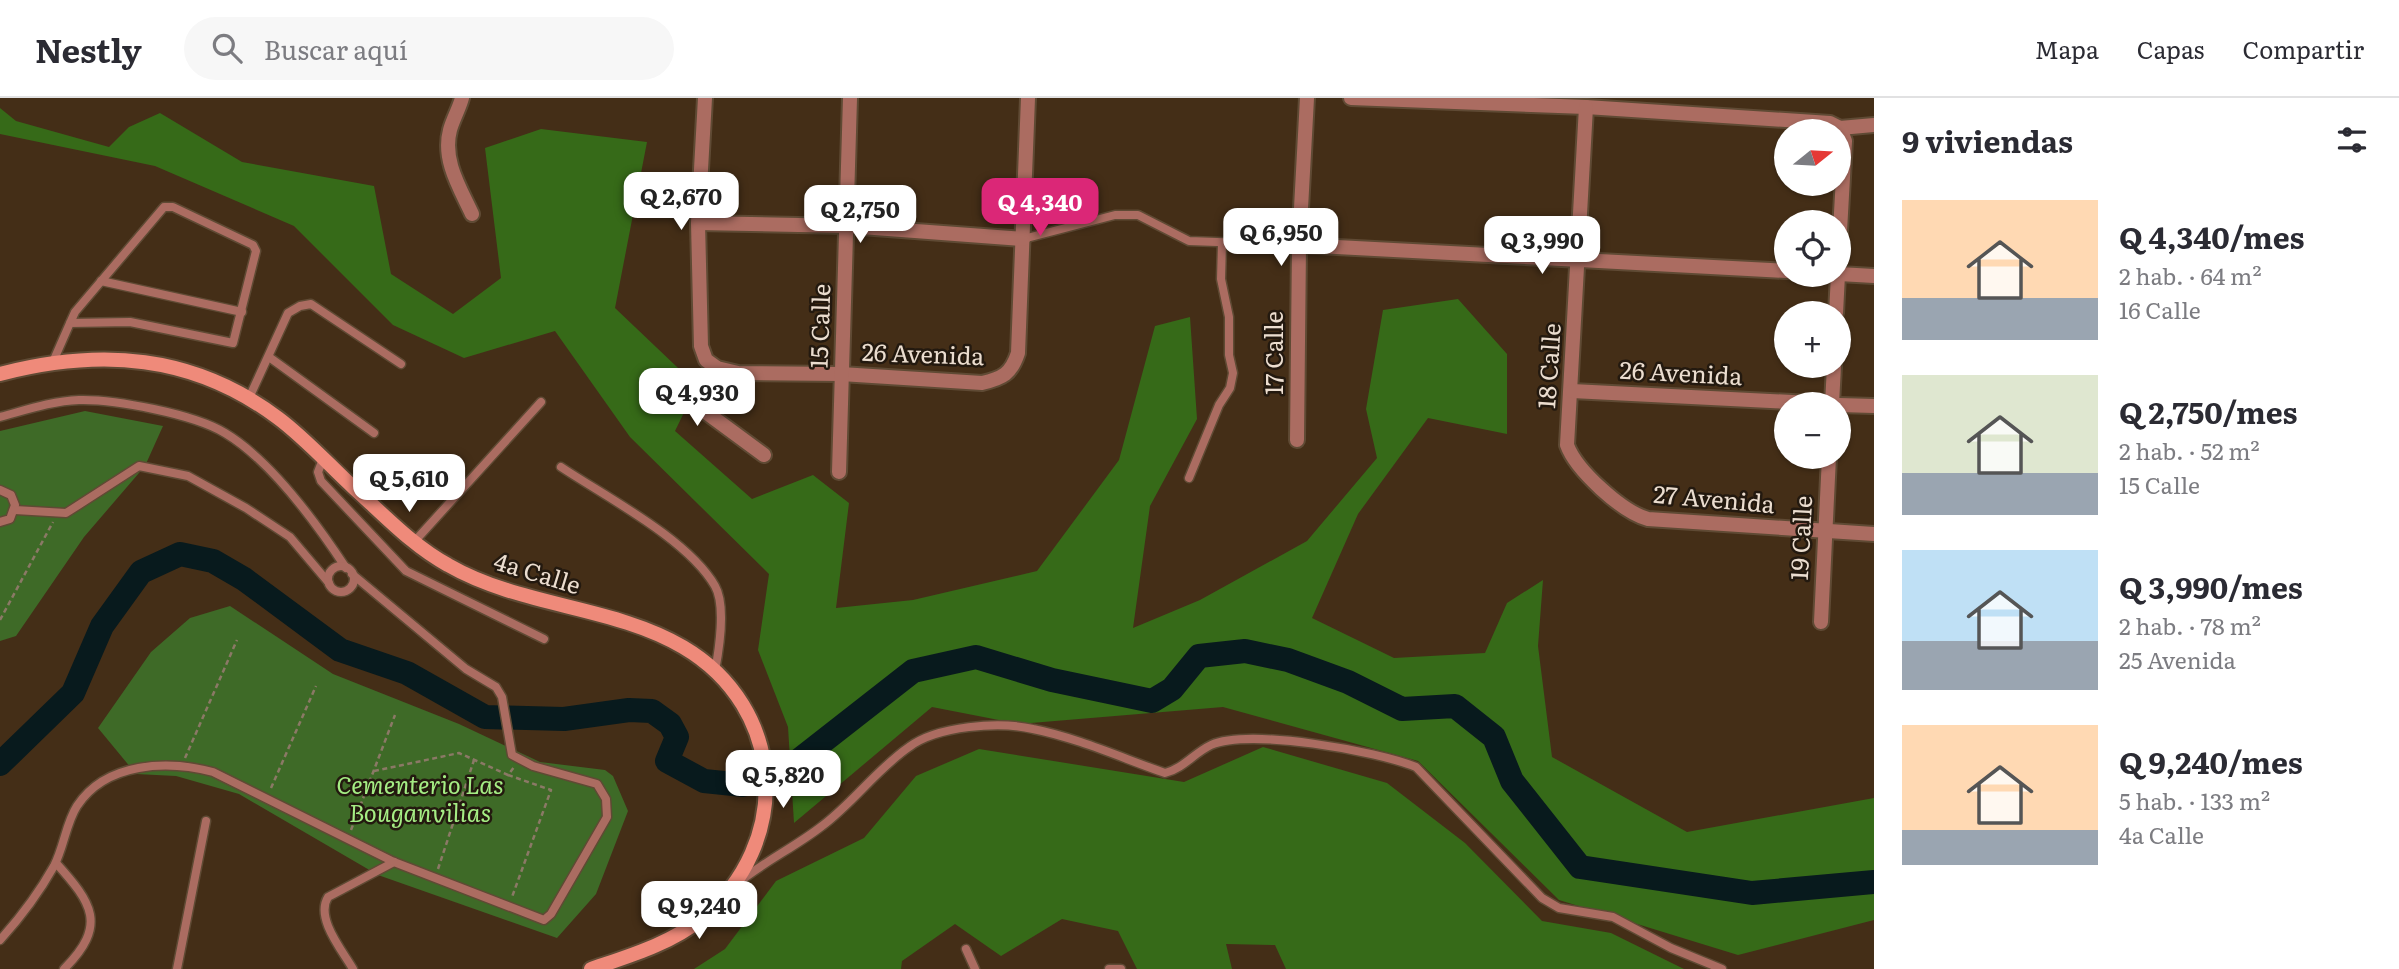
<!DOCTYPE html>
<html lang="es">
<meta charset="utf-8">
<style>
:root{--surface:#fff;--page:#f7f7f7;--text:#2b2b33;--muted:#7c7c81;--line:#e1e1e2;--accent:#db2777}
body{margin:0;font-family:Literata,serif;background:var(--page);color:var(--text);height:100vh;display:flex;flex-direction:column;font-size:26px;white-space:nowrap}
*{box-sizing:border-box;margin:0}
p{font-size:23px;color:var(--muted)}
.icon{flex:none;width:38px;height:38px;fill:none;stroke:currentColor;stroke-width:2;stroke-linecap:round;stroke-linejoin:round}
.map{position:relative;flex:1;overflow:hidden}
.details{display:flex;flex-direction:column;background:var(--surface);width:525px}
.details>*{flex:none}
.needle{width:46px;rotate:72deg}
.fabs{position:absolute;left:1774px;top:21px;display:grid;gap:14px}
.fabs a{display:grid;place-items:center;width:77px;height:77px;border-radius:50%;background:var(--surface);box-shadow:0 2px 5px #0004;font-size:35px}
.price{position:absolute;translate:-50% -60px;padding:0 16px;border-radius:14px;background:#fff;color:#222;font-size:23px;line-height:46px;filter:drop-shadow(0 2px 4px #0008)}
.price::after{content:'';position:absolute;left:50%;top:42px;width:21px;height:16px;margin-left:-10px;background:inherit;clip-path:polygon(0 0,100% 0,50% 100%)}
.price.active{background:var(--accent);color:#fff}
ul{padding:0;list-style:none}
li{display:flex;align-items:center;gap:21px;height:175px;padding:0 28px}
li span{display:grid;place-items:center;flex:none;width:196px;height:140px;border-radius:0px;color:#555}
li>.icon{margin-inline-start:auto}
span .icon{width:84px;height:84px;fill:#fffc;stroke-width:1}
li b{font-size:30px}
h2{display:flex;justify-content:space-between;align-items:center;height:84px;padding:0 28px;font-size:30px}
header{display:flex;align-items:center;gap:42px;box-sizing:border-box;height:98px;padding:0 35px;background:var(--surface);border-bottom:2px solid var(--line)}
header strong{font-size:33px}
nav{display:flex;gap:38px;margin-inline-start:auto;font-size:24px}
.search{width:490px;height:63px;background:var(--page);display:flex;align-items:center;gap:18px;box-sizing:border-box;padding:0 24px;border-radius:38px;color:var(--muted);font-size:26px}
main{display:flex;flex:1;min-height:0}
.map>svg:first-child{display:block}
</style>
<header>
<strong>Nestly</strong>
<div class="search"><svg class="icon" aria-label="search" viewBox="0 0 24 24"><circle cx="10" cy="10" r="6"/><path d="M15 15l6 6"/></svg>Buscar aquí</div>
<nav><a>Mapa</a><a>Capas</a><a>Compartir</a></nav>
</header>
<main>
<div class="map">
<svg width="1874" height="871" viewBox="0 0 1874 871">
<rect width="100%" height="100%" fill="#442e17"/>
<g fill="#3e6a27">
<path d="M85,313l78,15 -18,40 -61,71 -68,99 -16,5v-210z"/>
<path d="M230,508l103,68 126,50 81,38 65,8 8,6 15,35 -32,83 -39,44 -179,-63 -139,-81 -63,-18 -40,-2 -38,-46 53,-76 39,-34z"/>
</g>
<g fill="#366a18">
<path d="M0,10l16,13 93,26 20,-20 31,-14 82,49 132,24 17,88 62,40 48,-36 -16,-130 56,-19 106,13 -32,166 82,78 -22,45 77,68 61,-24 36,28 -13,105 77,-8 124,-29 82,-111 36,-134 35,-9 7,102 -47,87 -17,122 67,-28 107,-59 70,-83 -11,-49 17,-99 75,-11 49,55v80l-79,-16 -70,96 -46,104 82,40 91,-5 22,-50 36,-23 -5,66 14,111 135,75 187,-34v122l-136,35 -179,-55 -141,-139 -195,-54 -204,17 -87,-17 -138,116 -6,-96 -30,-77 11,-76 -139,-137 -75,-106 -91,27 -71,-33 -99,-99 -139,-60 -155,-32z"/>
<path d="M1263,649l124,36 78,60 77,78 69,12 73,36h-398l-11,-24 -49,-1 6,25h-95l-19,-38 -56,-12 -61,37 -46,-32 -53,37 -1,8h-207l31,-20 51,-68 88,-43 52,-62 63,-27 205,33z"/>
</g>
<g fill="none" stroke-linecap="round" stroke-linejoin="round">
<g stroke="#081a1d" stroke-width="24">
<path d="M0,666l73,-71 29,-67 39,-54 39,-18 33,7 31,18 96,71 67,23 78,44 79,2 65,-9 23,1 18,13 7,13 -10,24 37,20 39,4"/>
<path d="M789,670l124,-97 63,-14 76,23 100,21 20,-12 27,-33 46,-5 43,9 60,22 54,27 53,-3 39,31 18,44 68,86 172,26 122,-11"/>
</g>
<defs>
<g id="service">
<path d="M1023,141l92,-24h23l51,26 110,4"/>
<path d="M101,183l141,31"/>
<path d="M269,259l105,76"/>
<path d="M52,266l18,-41 5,-11 89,-105h9l80,38 3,6 -23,92 -103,-21 -60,1"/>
<path d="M249,300l39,-85 12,-7 11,-2 90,60"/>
<path d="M0,319c26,-7 52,-16 79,-17 35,-1 115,14 146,33 45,27 92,91 121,135"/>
<path d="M323,361l-5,13 3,9 85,90 138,68"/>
<path d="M561,369c45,30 127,72 154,119 11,19 4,64 0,85"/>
<path d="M1189,380l30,-73 11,-17 3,-15 -4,-18v-38l-8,-38 1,-35"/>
<path d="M0,392l11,5 4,10 -5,14 -10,3"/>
<path d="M15,412l51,3 73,-47 49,10 58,32 44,29 39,46"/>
<path d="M414,444l127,-140"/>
<circle cx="341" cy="481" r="13"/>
<path d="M56,765c36,40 52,62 8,106"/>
<path d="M738,785c27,-22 57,-36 84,-57 31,-23 55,-57 87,-79 28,-21 90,-26 124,-18 45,9 89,29 132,44 19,-5 29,-20 46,-28 38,-17 166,6 205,22l126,131 17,10 54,9 58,31 51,21"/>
<path d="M0,842c20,-22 40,-49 54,-74 10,-19 12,-43 23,-60 29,-44 90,-46 136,-34l181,90 150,58 7,-6 56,-97 -1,-18 -9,-15 -64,-18 -21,-11 -10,-58 -6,-10 -30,-18 -114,-95"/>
<path d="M966,851l9,20"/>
<path d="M177,871l29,-148"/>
<path d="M353,871c-11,-19 -38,-51 -25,-72l66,-35"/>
<path d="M1109,871h12"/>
</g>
<g id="minor">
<path d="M462,0c-3,11 -9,21 -12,32 -8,30 10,58 22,84"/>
<path d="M705,0l-7,125 3,123 5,14 11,8 21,5 103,1 141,9c21,-5 29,-9 36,-30l10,-255"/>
<path d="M1351,0l235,9 244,16 10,5"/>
<path d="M1586,9l-19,338c9,25 55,67 81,74l226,15"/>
<path d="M1840,30l34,-3"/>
<path d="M698,125l150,3 175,13"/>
<path d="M1299,147l488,26"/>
<path d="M1839,151l6,-108 -5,-13"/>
<path d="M1839,176l35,2"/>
<path d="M1836,215l2,-38"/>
<path d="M717,270l-12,38 2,7 57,42"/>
<path d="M1572,293l258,13"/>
<path d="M1832,306l2,-38"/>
<path d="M1839,307l35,1"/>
<path d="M1297,342l2,-195 8,-147"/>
<path d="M839,374l11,-374"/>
<path d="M1821,524l8,-165"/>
</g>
<path id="secondary" d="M0,276c100,-26 193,-20 278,44 27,20 51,47 76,70 30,27 59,58 94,77 73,42 166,41 235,82 104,61 110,197 18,272 -31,25 -72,37 -110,50"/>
</defs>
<use href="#service" stroke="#5f4a34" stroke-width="11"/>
<use href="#minor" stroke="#5f4a34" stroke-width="18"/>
<use href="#secondary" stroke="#5f4a34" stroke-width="18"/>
<g stroke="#8b7966" stroke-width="2.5" stroke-dasharray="5 3.5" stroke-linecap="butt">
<path d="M0,522l53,-98"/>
<path d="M185,660l52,-118"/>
<path d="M374,673l85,-18 49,22 6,-8"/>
<path d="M508,677l43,15 -39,107"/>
<path d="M271,690l45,-102"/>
<path d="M351,732l44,-115"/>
<path d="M438,771l36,-109"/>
</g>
<use href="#service" stroke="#ab6c61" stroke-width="8"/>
<use href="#minor" stroke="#ab6c61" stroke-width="14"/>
<use href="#secondary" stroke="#ef8a7a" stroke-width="14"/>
</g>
<g text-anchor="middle" stroke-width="5" stroke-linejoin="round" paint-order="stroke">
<g font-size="24" fill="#ebddcf" stroke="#23190f">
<text transform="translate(821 228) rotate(-88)" y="8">15 Calle</text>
<text transform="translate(1275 255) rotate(-90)" y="8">17 Calle</text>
<text transform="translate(923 257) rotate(2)" y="8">26 Avenida</text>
<text transform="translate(1550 268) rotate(-86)" y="8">18 Calle</text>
<text transform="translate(1681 276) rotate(3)" y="8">26 Avenida</text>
<text transform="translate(1714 402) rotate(5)" y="8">27 Avenida</text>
<text transform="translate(1802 440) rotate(-87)" y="8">19 Calle</text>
<text transform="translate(537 476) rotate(17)" y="8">4a Calle</text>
</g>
<g font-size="24" font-style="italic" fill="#a5ed84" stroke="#23190f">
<text x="420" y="696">Cementerio Las<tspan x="420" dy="28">Bouganvilias</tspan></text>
</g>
</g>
</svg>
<div class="fabs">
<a><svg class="needle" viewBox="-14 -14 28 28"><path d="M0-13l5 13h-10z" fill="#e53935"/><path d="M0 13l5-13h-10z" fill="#7c7c81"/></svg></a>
<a><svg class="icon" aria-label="locate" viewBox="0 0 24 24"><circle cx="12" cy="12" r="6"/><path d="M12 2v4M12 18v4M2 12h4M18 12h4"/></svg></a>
<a>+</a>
<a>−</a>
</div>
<b class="price" style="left:681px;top:134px">Q 2,670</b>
<b class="price active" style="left:1040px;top:140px">Q 4,340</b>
<b class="price" style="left:860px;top:147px">Q 2,750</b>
<b class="price" style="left:1281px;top:170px">Q 6,950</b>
<b class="price" style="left:1542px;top:178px">Q 3,990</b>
<b class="price" style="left:697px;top:330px">Q 4,930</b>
<b class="price" style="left:409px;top:416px">Q 5,610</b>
<b class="price" style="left:783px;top:712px">Q 5,820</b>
<b class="price" style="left:699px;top:843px">Q 9,240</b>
</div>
<section class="details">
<h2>9 viviendas<svg class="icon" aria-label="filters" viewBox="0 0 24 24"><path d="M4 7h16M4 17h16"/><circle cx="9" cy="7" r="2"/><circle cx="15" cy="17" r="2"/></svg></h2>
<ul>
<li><span style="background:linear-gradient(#ffd9b3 70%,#9aa5b1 0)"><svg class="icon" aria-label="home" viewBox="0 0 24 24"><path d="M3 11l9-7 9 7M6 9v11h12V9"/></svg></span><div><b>Q 4,340/mes</b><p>2 hab. · 64 m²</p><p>16 Calle</p></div></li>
<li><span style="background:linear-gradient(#dfe7d0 70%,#9aa5b1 0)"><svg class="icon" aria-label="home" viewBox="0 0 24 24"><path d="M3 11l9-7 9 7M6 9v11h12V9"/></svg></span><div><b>Q 2,750/mes</b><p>2 hab. · 52 m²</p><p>15 Calle</p></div></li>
<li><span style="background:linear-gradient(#bfe0f5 65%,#9aa5b1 0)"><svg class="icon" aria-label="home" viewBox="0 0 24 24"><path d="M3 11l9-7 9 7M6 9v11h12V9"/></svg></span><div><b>Q 3,990/mes</b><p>2 hab. · 78 m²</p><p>25 Avenida</p></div></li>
<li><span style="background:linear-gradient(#ffd9b3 75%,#9aa5b1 0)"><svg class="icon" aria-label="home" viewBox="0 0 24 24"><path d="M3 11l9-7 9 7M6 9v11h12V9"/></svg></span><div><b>Q 9,240/mes</b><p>5 hab. · 133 m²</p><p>4a Calle</p></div></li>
</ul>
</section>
</main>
